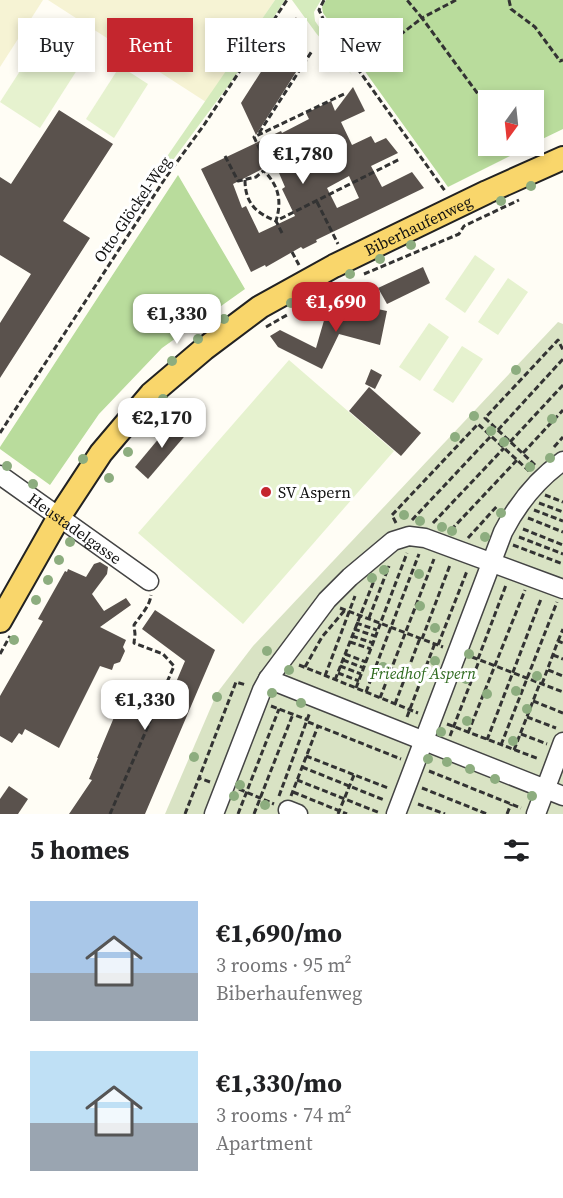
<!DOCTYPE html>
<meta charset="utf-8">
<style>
:root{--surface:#fff;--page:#f6f6f6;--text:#202124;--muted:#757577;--accent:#c4262e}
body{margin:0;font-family:"Source Serif 4",serif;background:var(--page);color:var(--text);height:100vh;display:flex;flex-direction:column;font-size:22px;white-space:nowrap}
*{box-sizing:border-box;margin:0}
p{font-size:20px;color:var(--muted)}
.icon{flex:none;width:33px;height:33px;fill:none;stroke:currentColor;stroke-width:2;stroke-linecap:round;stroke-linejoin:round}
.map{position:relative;height:814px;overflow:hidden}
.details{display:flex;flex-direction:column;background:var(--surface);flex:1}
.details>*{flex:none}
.top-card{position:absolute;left:18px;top:18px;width:528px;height:54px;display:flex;gap:12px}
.needle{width:39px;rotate:195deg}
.fabs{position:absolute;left:478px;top:90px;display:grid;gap:12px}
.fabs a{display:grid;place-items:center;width:66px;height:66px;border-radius:0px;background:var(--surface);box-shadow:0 3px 9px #0003;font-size:30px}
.price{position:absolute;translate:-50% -51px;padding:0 14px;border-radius:12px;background:#fff;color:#222;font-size:20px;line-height:39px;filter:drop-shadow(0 2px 3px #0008)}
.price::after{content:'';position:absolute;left:50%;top:36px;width:18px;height:14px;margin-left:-9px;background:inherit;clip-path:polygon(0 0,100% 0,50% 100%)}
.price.on{background:var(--accent);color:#fff}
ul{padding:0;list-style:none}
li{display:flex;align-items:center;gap:18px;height:150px;padding:0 30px}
li span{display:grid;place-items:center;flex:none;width:168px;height:120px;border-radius:0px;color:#555}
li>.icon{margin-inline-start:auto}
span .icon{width:72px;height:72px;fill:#fffc;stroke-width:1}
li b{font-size:26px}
h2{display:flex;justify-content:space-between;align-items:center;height:72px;padding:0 30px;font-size:26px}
.pill{padding:0 21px;border-radius:0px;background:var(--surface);box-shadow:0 3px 9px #0003;font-size:21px;line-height:54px}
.pill.on{background:var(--accent);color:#fff}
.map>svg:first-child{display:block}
</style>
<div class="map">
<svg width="563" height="814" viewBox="0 0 563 814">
<rect width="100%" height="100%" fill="#fffdf5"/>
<g fill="#f6f3d4">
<path d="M0,0h43l-43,67z"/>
<path d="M48,0h227l-69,102z"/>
</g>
<g fill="#d5ebbd">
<path d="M275,0h10l-51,78 -70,94 -5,-4z"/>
<path d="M292,0h29l-7,12 1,9 37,54 -36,-42z"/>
</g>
<g fill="#b9dc9c">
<path d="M326,0h237v129l-29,14v-43h-45v46h41l-82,41 -125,-174 -1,-6z"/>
<path d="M178,175l67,114 -83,59 -63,66 -49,71 -50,-36v-2z"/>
</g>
<path fill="#d9e3c4" d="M558,322l5,2v490h-398l52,-121 36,-47z"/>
<g fill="#e6f2cf">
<path d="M53,20l40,25 -53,83 -40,-26z"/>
<path d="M120,66l28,18 -34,54 -28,-19z"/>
<path d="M475,255l20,14 -30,44 -20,-14z"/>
<path d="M508,278l20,14 -30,43 -20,-13z"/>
<path d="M429,323l20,14 -29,44 -21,-14z"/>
<path d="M462,346l21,13 -30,44 -20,-13z"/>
<path d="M289,360l105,91 -151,173 -105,-91z"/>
</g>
<g fill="#5a524d" fill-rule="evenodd">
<path d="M296,17l11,25 -5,9 3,7 -49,77 -15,-32z"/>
<path d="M353,87l12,24 -24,11 11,23 19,-9 4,7 11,-5 12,15 -27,13 11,21 30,-15 12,16 -108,52 1,2 -14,7 -2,-2 -35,20 -1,-2 -14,7 -50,-103 80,-38 1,2 27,-14 -3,-6 25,-12 4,10zM270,165l9,8 6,14 -3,2 13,27 -36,17 -13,-27 -4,2 -9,-24zM349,176l10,22 -22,10 -10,-20z"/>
<path d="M59,110l54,34 -50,77 27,17 -90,140v-55l31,-49 -31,-19v-78l11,7z"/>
<path d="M423,267l7,16 -43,21 -9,-16z"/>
<path d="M354,304l33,7 -7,34 -41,-11 -17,35 -44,-22 -8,-11 10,-6 36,18 9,-31z"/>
<path d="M371,369l11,6 -7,14 -10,-5z"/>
<path d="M369,387l52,46 -20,23 -52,-45z"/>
<path d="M175,419l14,12 -41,48 -13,-12z"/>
<path d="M100,562l8,5 -1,7 -15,20 12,17 22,-13 5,7 -31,22 26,13 -3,7 2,4 -5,11 -6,2 -2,6 -12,-4 -41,82 -34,-19 -3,6 -3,-2 -7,10 -12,-7v-40l43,-75 -5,-2 27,-48 2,1 1,-3 18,8 8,-13z"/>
<path d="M155,610l60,40 -12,28 -58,136h-76l23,-34 -3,-1 9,-21h-1l23,-55 7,-12 37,15 9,-20 1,1 11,-26 -43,-32z"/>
<path d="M9,786l19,13 -10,15h-18v-15z"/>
</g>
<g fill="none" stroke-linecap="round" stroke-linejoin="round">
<defs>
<g id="minor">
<path id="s1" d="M0,475l149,106"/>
<path d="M268,679l295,117"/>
<path d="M288,810l10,4"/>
<path d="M214,814l48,-124 6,-11 59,-79 23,-23 43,-36 16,-5 16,2 138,51"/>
<path d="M396,814l107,-282c15,-29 33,-52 60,-71"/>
<path d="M536,814l27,-72"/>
</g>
<g id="major">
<path id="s2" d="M0,621l59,-104 42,-64 50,-59 53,-45 56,-42 74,-41 153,-74 76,-34"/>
</g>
</defs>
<use href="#minor" stroke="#444" stroke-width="21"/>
<use href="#major" stroke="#222" stroke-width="26"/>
<g stroke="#333" stroke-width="3" stroke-dasharray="6 3" stroke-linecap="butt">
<path d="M324,0l-5,10 6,13 120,168"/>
<path d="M456,0l-34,18 67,91"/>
<path d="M509,0l2,9 24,18 25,34 3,-1"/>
<path d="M357,68l65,-50 -15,-18"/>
<path d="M259,133l53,-82"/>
<path d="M516,146l7,9"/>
<path d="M225,156l13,25 18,-4 12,-10 -14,-30 90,-43"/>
<path d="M245,180c0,23 11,33 31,41 6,-20 3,-35 -12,-50"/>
<path d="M317,202l21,42"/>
<path d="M282,233l-6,-12 124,-62"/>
<path d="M292,252l7,13"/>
<path d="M364,274l95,-40 5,-8 55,-26"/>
<path d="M266,327l21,-12"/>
<path d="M498,430l65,-71"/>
<path d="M0,433l166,-256 38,-52 83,-125"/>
<path d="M510,442l53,-57"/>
<path d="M554,447l9,-10"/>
<path d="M523,453l40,-43"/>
<path d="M535,465l-50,-47 73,-78 5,10"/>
<path d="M545,495l18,7"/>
<path d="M539,503l24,9"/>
<path d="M534,510l29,11"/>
<path d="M528,518l35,14"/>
<path d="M412,520l79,-84"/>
<path d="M396,523l-4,-8 86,-91 51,47"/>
<path d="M433,523l71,-75"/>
<path d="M523,529l40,16"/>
<path d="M451,530l66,-70"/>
<path d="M519,537l44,17"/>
<path d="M468,538l30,-33"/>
<path d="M513,545l50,19"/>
<path d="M340,608l103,39"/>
<path d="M369,618l20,-52"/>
<path d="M356,623l21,7"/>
<path d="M354,629l21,7"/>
<path d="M352,636l21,7"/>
<path d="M422,639l28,-74"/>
<path d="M558,641l5,-12"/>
<path d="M350,642l21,7"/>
<path d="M438,645l29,-74"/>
<path d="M0,654l10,-18"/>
<path d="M345,654l21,8"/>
<path d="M553,655l10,4"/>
<path d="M472,657l91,35"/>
<path d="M478,659l28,-74"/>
<path d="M343,660l21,8"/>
<path d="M299,665l119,48"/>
<path d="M340,666l21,8"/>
<path d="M305,667l17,-30 23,-27"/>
<path d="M548,670l15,6"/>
<path d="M338,673l21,8"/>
<path d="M325,676l30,-80"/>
<path d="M335,680l40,-102"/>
<path d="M542,684l16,-43 5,2"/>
<path d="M356,688l51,-135"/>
<path d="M366,692l53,-138"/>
<path d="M380,698l54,-139"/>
<path d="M533,701l30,12"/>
<path d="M395,704l25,-66"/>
<path d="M271,706l37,14"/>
<path d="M407,717l28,-74"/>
<path d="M527,717l29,11"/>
<path d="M308,722l93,37"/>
<path d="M447,724l92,35"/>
<path d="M468,733l57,-143"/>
<path d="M521,734l26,10"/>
<path d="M450,736l29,-75"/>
<path d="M487,740l54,-141"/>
<path d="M501,745l56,-143"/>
<path d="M514,750l26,-67"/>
<path d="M306,756l82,32"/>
<path d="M302,767l82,33"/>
<path d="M429,771l92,37"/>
<path d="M297,780l83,33"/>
<path d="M210,782l-11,-4 37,-96 10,3"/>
<path d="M422,788l65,26"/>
<path d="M239,789l35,15"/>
<path d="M293,792l54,22"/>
<path d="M279,796l31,-84"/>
<path d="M291,796l27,-70"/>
<path d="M418,804l27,10"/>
<path d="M110,814l64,-148 -11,-12 -29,-11 1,-9 -1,-9c6,-9 16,-19 17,-30"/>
<path d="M185,814l14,-36"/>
<path d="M238,814l41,-105"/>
<path d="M254,814l39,-100"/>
<path d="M338,814l16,-39"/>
<path d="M507,814l4,-10"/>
</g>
<use href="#minor" stroke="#fff" stroke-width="18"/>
<use href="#major" stroke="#f9d66b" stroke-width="22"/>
</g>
<g fill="#8dad7f">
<circle cx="531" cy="186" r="5"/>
<circle cx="501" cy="201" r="5"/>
<circle cx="411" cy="245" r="5"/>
<circle cx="380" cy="259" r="5"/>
<circle cx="350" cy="274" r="5"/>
<circle cx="321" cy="288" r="5"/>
<circle cx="291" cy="303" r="5"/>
<circle cx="224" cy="319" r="5"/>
<circle cx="198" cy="339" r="5"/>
<circle cx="172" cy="361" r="5"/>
<circle cx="516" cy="370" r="5"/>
<circle cx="163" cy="399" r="5"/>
<circle cx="125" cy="407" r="5"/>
<circle cx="474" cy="416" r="5"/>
<circle cx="552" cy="419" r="5"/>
<circle cx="149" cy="429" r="5"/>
<circle cx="491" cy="431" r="5"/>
<circle cx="455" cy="437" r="5"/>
<circle cx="504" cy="442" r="5"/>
<circle cx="128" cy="452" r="5"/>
<circle cx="550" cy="458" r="5"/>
<circle cx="83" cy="459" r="5"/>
<circle cx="7" cy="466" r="5"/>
<circle cx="530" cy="467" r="5"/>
<circle cx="109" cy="478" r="5"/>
<circle cx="33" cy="484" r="5"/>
<circle cx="501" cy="513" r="5"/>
<circle cx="404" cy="515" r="5"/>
<circle cx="420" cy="521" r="5"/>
<circle cx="442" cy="527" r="5"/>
<circle cx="452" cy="531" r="5"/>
<circle cx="485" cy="537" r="5"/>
<circle cx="70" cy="542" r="5"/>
<circle cx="59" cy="560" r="5"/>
<circle cx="384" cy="570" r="5"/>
<circle cx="419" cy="574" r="5"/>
<circle cx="372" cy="578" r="5"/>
<circle cx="48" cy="580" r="5"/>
<circle cx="36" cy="600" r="5"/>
<circle cx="420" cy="606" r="5"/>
<circle cx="435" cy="628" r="5"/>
<circle cx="14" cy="640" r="5"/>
<circle cx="267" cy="651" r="5"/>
<circle cx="469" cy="654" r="5"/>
<circle cx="435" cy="661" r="5"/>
<circle cx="383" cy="667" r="5"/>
<circle cx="289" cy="670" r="5"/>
<circle cx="537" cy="676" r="5"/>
<circle cx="466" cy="679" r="5"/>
<circle cx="516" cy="691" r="5"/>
<circle cx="272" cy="693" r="5"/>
<circle cx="487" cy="694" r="5"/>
<circle cx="217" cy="697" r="5"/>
<circle cx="301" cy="703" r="5"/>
<circle cx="527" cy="709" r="5"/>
<circle cx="467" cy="721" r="5"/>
<circle cx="441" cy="732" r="5"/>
<circle cx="513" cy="741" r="5"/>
<circle cx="194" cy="757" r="5"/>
<circle cx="428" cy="759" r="5"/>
<circle cx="447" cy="762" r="5"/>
<circle cx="470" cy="769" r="5"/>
<circle cx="495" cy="779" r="5"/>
<circle cx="240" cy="785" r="5"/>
<circle cx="234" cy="796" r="5"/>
<circle cx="532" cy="796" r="5"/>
<circle cx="265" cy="805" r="5"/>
</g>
<circle fill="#c4262e" stroke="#fff" stroke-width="2" cx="266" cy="492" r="6"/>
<g text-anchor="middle" stroke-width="6" stroke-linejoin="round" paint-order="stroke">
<g font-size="16" fill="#111" stroke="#fff">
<text transform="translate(132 209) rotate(-56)" y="6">Otto-Glöckel-Weg</text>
<text dy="6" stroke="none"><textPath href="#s2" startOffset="591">Biberhaufenweg</textPath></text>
<text dy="6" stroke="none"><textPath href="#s1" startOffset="92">Heustadelgasse</textPath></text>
</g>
<g font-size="16" fill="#111" stroke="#fff" text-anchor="start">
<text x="278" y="498">SV Aspern</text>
</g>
<g font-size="16" font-style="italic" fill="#2f6b1f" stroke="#fff">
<text x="423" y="679">Friedhof Aspern</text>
</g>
</g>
</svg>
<div class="fabs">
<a><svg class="needle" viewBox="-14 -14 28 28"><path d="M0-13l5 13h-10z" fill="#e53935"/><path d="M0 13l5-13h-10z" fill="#757577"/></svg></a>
</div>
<b class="price" style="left:303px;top:185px">€1,780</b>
<b class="price on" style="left:336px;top:333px">€1,690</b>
<b class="price" style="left:177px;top:345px">€1,330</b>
<b class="price" style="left:162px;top:449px">€2,170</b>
<b class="price" style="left:145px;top:731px">€1,330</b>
<div class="top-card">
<a class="pill">Buy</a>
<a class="pill on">Rent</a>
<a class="pill">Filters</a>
<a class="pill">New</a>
</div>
</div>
<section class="details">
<h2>5 homes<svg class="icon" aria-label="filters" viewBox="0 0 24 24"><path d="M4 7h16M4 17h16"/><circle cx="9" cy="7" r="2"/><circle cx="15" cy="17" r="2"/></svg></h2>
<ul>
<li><span style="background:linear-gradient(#a9c7e8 60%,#9aa5b1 0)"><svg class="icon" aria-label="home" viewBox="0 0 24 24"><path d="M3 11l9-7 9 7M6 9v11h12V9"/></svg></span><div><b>€1,690/mo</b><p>3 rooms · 95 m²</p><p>Biberhaufenweg</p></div></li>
<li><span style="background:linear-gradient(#bfe0f5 60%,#9aa5b1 0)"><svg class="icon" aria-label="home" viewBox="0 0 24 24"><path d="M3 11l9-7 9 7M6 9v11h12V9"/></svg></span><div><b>€1,330/mo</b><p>3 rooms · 74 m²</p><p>Apartment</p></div></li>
</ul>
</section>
